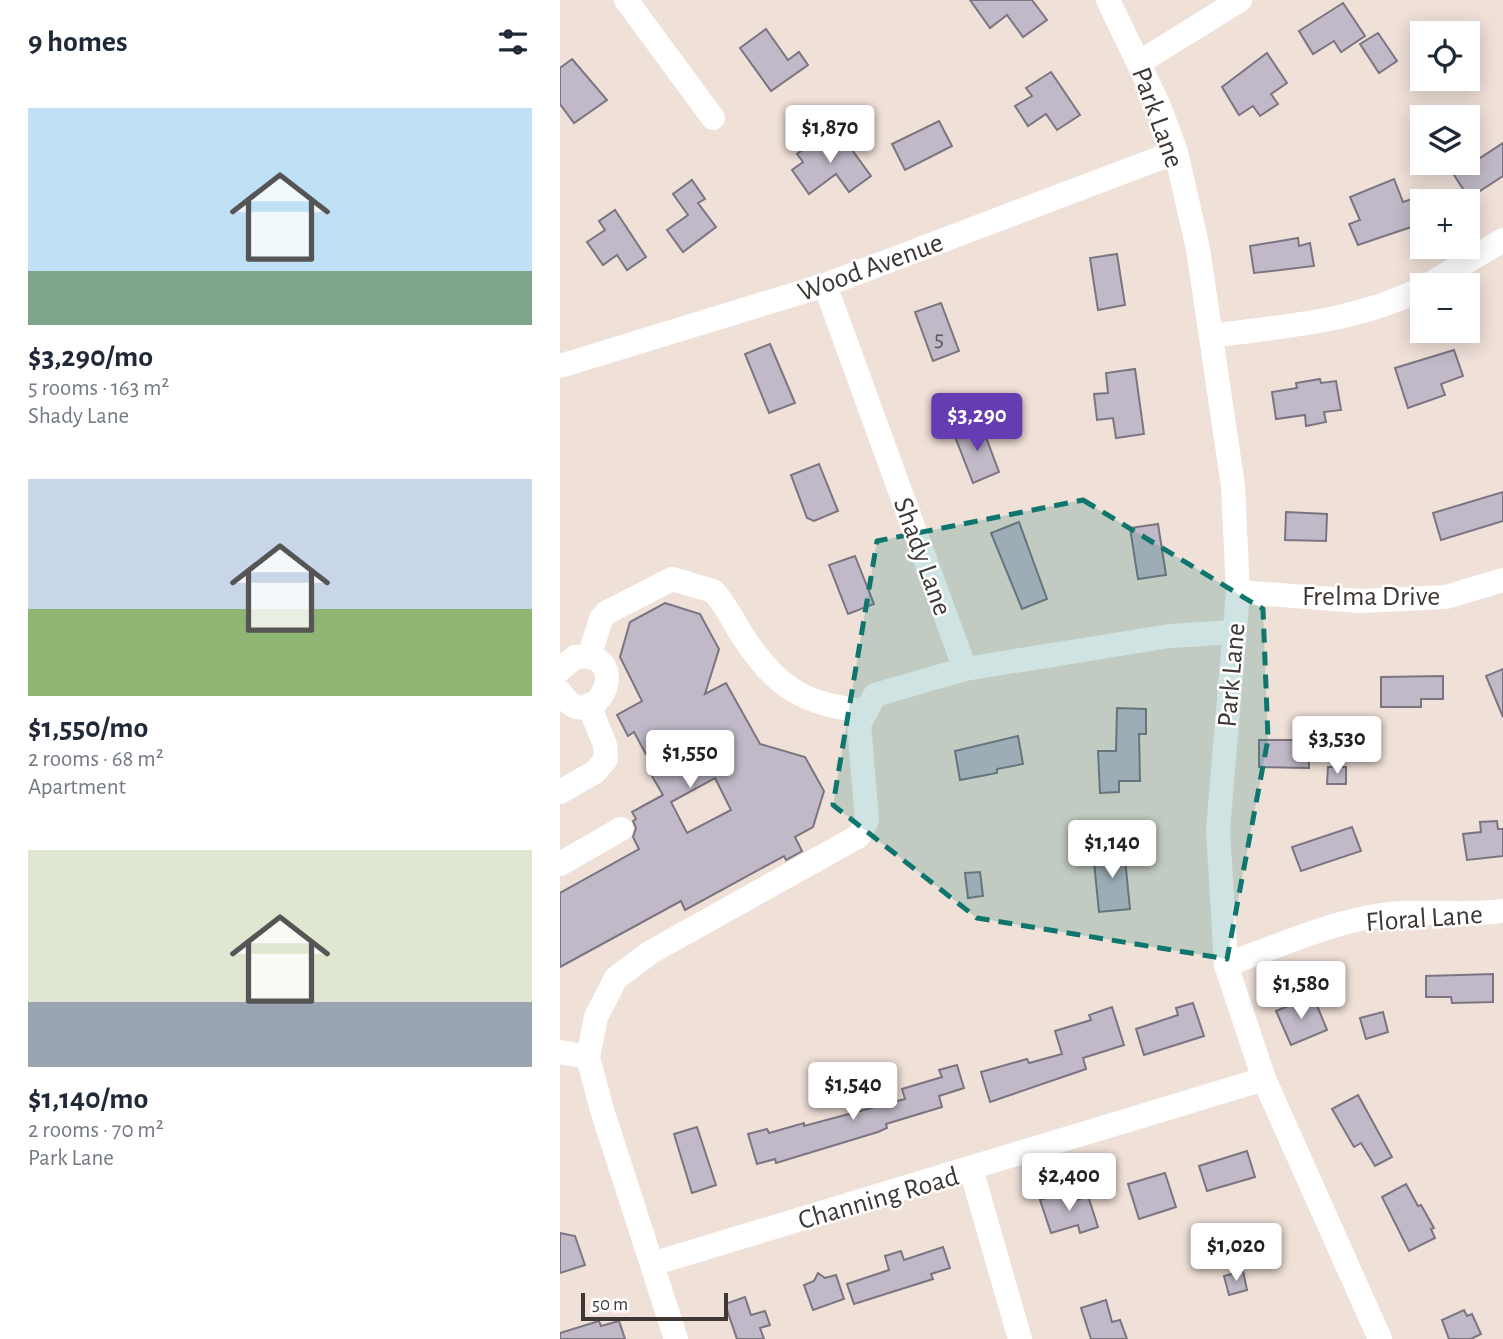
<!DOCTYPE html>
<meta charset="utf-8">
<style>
:root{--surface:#fff;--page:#f6f6f7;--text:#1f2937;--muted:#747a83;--accent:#663cb3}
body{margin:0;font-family:"Alegreya Sans",sans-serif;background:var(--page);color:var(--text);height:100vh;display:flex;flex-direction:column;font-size:26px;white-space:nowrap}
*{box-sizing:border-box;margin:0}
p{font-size:23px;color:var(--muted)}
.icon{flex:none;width:38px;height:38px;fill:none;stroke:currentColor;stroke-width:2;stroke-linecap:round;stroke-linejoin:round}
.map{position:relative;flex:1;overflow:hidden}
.side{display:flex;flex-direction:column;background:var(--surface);width:560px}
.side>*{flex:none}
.controls{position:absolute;left:850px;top:21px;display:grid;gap:14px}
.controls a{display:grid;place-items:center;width:70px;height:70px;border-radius:0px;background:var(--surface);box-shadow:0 4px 18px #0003;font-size:35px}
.scale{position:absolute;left:21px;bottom:18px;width:147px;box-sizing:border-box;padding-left:7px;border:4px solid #3e3835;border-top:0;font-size:19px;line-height:24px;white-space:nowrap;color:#3e3835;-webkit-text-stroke:5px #fff;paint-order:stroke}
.price{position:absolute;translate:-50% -60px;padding:0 16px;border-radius:7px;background:#fff;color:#222;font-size:23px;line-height:46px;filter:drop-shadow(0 2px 4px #0008)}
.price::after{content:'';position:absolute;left:50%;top:42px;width:21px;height:16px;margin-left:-10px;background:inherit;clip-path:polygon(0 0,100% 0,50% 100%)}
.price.current{background:var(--accent);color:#fff}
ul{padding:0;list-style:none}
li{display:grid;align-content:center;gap:14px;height:371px;padding:0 28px}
li span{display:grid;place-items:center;height:217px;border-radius:0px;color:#555}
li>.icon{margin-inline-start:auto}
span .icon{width:126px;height:126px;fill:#fffc;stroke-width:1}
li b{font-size:30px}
h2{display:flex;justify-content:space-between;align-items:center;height:84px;padding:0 28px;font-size:30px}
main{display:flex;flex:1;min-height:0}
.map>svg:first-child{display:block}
</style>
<main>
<section class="side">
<h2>9 homes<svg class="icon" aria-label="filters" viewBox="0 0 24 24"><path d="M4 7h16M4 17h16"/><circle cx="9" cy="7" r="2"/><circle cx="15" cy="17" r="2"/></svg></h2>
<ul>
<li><span style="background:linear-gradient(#bfe0f5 75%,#7fa58c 0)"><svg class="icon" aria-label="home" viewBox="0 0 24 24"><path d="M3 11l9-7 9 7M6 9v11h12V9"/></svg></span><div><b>$3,290/mo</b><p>5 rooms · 163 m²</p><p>Shady Lane</p></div></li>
<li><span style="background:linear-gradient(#c9d6e8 60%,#8fb573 0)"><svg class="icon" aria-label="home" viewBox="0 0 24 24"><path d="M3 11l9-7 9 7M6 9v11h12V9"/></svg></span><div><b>$1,550/mo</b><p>2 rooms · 68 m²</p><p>Apartment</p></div></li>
<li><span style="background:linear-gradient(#dfe7d0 70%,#9aa5b1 0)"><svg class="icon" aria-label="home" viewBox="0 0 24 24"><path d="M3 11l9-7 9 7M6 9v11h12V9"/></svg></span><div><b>$1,140/mo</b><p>2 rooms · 70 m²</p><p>Park Lane</p></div></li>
</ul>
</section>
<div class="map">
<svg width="943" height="1339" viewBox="0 0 943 1339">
<rect width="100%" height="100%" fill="#efe0d8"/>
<g fill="#c1b9c7" stroke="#7b7581" stroke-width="2" fill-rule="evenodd">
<path d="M410,0h62l15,20 -24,17 -16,-22 -17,13z"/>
<path d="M783,3l22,33 -24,16 -7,-11 -21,13 -14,-23z"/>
<path d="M206,29l22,31 11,-8 9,13 -37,26 -31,-43z"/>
<path d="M818,33l19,28 -18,12 -19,-29z"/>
<path d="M707,53l20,30 -16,11 7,10 -18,12 -7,-10 -14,9 -17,-28z"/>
<path d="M12,59l35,41 -33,23 -14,-19v-36z"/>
<path d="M491,72l29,43 -23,15 -11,-16 -18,12 -13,-20 17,-10 -6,-8z"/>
<path d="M379,121l13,25 -47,24 -13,-26z"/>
<path d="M279,132l32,44 -22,16 -13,-18 -27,20 -17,-24 11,-8 -6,-8 18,-13 4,6z"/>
<path d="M943,143v33l-34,22 -15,-23z"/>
<path d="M834,179l9,23 12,-4 8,25 -65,22 -9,-21 11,-4 -10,-23z"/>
<path d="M132,180l13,19 -7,4 18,24 -33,25 -16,-22 21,-15 -15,-21z"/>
<path d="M55,210l31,47 -19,13 -10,-15 -14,10 -16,-23 18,-12 -6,-9z"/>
<path d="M738,238l1,8 11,-3 4,23 -60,7 -4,-27z"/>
<path d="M557,254l8,51 -27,5 -8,-52z"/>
<path d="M381,303l18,48 -26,10 -18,-49z"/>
<path d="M210,344l25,59 -26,10 -24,-59z"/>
<path d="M894,350l9,26 -22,8 4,11 -37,13 -13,-40z"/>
<path d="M575,369l9,65 -28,4 -3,-20 -16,2 -3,-26 14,-1 -2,-20z"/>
<path d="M760,379l1,4 15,-2 5,29 -17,2 2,10 -20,4 -1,-11 -29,4 -4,-27 25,-4 -1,-5z"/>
<path d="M421,424l18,48 -26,11 -19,-49z"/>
<path d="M259,464l19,47 -24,10 -7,-3 -16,-43z"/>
<path d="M943,492v29l-62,19 -8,-27z"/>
<path d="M726,512l41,2 -1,27 -41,-1z"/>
<path d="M459,522l28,77 -25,10 -31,-76z"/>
<path d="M598,524l8,51 -28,4 -8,-51z"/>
<path d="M295,556l19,48 -26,10 -19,-49z"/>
<path d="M105,603l35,11 19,35 -14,45 21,-11 34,61 45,13 19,34 -11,36 -18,10 7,14 -16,9 -2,-4 -99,54 -4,-9 -121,66v-74l79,-44 -6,-12 3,-9 -3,-7 3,-2 -4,-7 31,-17 -14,-24 5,-2 -20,-37 -6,4 -11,-21 25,-14 -22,-44 10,-35zM155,778l16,32 -44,23 -16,-31z"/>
<path d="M943,669v48l-17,-41z"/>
<path d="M883,676v23h-22v8h-40v-30z"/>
<path d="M557,708l29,1v25h-7l1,47h-21v11l-19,1 -2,-42h18z"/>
<path d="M458,736l5,28 -26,5v4l-37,7 -5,-29z"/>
<path d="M699,740h44v13h6v15l-50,-1z"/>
<path d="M768,767h18v17h-19z"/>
<path d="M937,821l1,8h5v27l-36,4 -4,-26 18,-2 -1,-10z"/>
<path d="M792,827l9,24 -60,20 -9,-24z"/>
<path d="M564,849l6,60 -31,3 -6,-60z"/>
<path d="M420,872l3,24 -15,2 -3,-25z"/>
<path d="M933,974v28l-41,1 -1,-6h-25v-21z"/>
<path d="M747,998l3,8 6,-3 11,27 -36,15 -15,-34z"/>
<path d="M633,1003l11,33 -60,19 -8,-26 42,-14 -2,-7z"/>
<path d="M552,1007l12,38 -41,13 3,11 -96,33 -9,-30 46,-13 2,4 33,-9 -7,-23 36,-11 -2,-5z"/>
<path d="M823,1012l5,20 -22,7 -6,-21z"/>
<path d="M397,1065l7,23 -25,8 3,11 -56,17 1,4 -9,4 -102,31 -1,-4 -18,5 -9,-30 19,-5 2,4 35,-10v3l101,-27 -3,-10 40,-12 -3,-7z"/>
<path d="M798,1095l34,62 -17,9 -14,-23 -7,4 -22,-38z"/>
<path d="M137,1127l19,58 -24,8 -18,-59z"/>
<path d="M687,1151l8,26 -48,14 -8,-25z"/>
<path d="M605,1173l11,34 -37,12 -11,-35z"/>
<path d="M846,1184l12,22 3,-1 13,23 -3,1 4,9 -26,13 -27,-54z"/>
<path d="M505,1192l4,11 19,-7 10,31 -18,6 -2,-8 -27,8 -11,-33z"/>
<path d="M0,1233l15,3 10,29 -25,8z"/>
<path d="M383,1247l7,21 -19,6 2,5 -79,25 -7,-20 42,-14 -4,-14 16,-5 3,9z"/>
<path d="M683,1271l4,19 -18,5 -5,-19z"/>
<path d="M258,1273l7,5 11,-3 8,24 -31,11 -9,-25 10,-4z"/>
<path d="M185,1297l6,18 14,-4 5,14 -10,3 4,11h-27l-12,-35z"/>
<path d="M546,1300l6,22 8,-2 7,19h-36l-10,-31z"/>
<path d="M904,1310l3,6 5,-2 9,20 -10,5h-22l-7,-19z"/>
<path d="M39,1321l2,5 18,-5 6,18h-65v-6z"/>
</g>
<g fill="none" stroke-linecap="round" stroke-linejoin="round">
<g stroke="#fff" stroke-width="24">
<path d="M66,0l87,118"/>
<path d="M548,0l51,106 17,46 22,97 35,237 5,106 -20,238 8,135 38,114 116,260"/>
<path d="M580,62l100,-62"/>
<path d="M265,285l140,384"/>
<path d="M868,285l75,-45"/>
<path d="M651,336c73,-10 145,-14 212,-48"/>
<path d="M0,366l265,-81 351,-133"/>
<path d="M678,592l123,9 85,-4 57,-17"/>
<path d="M29,657l12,-38 5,-6 66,-34 41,12c11,11 19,27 27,41 35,54 61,73 126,79"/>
<path d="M0,670l15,-13c63,-8 19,87 -15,35"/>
<path d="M0,792l35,-20 11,-13 -1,-14 -16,-40"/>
<path d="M0,864l61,-35"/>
<path d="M666,965c46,-17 94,-38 143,-48 44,-9 89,0 134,-6"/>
<path d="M0,1052l28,5"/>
<path d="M411,1169l49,170"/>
<path d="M92,1264l612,-185"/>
<path d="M116,1339l-74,-229 -14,-53 8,-40 20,-39 35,-26 208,-116 8,-16 -8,-96 16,-29 90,-26 205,-33 65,-4"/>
</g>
</g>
<path fill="#0f766e" fill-opacity="0.2" stroke="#0f766e" stroke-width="5" stroke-dasharray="14 9" stroke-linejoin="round" d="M523,500l180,109 5,130 -41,220 -250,-41 -144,-113 44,-264z"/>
<g text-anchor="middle" stroke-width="5" stroke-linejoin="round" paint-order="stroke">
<g font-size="24" fill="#5f585a">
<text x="379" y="346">5</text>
</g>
<g font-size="28" fill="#3e3835" stroke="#fff">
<text transform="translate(599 117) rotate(70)" y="10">Park Lane</text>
<text transform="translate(310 266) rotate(-20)" y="10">Wood Avenue</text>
<text transform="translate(364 556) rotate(70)" y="10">Shady Lane</text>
<text x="811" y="605">Frelma Drive</text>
<text transform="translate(670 675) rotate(-85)" y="10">Park Lane</text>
<text transform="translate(864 917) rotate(-4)" y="10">Floral Lane</text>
<text transform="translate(318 1197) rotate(-16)" y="10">Channing Road</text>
</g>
</g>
</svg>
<div class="controls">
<a><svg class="icon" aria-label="locate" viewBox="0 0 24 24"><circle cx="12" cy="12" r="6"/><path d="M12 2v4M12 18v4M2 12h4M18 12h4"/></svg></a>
<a><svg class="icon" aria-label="layers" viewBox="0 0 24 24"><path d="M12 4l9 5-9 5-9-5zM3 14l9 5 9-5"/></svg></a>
<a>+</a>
<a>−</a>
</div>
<div class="scale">50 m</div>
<b class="price" style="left:270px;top:165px">$1,870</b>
<b class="price current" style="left:417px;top:453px">$3,290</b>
<b class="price" style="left:777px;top:776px">$3,530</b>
<b class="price" style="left:130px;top:790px">$1,550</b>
<b class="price" style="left:552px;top:880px">$1,140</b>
<b class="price" style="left:741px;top:1021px">$1,580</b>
<b class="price" style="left:293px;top:1122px">$1,540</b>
<b class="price" style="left:509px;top:1213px">$2,400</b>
<b class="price" style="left:676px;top:1283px">$1,020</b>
</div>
</main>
